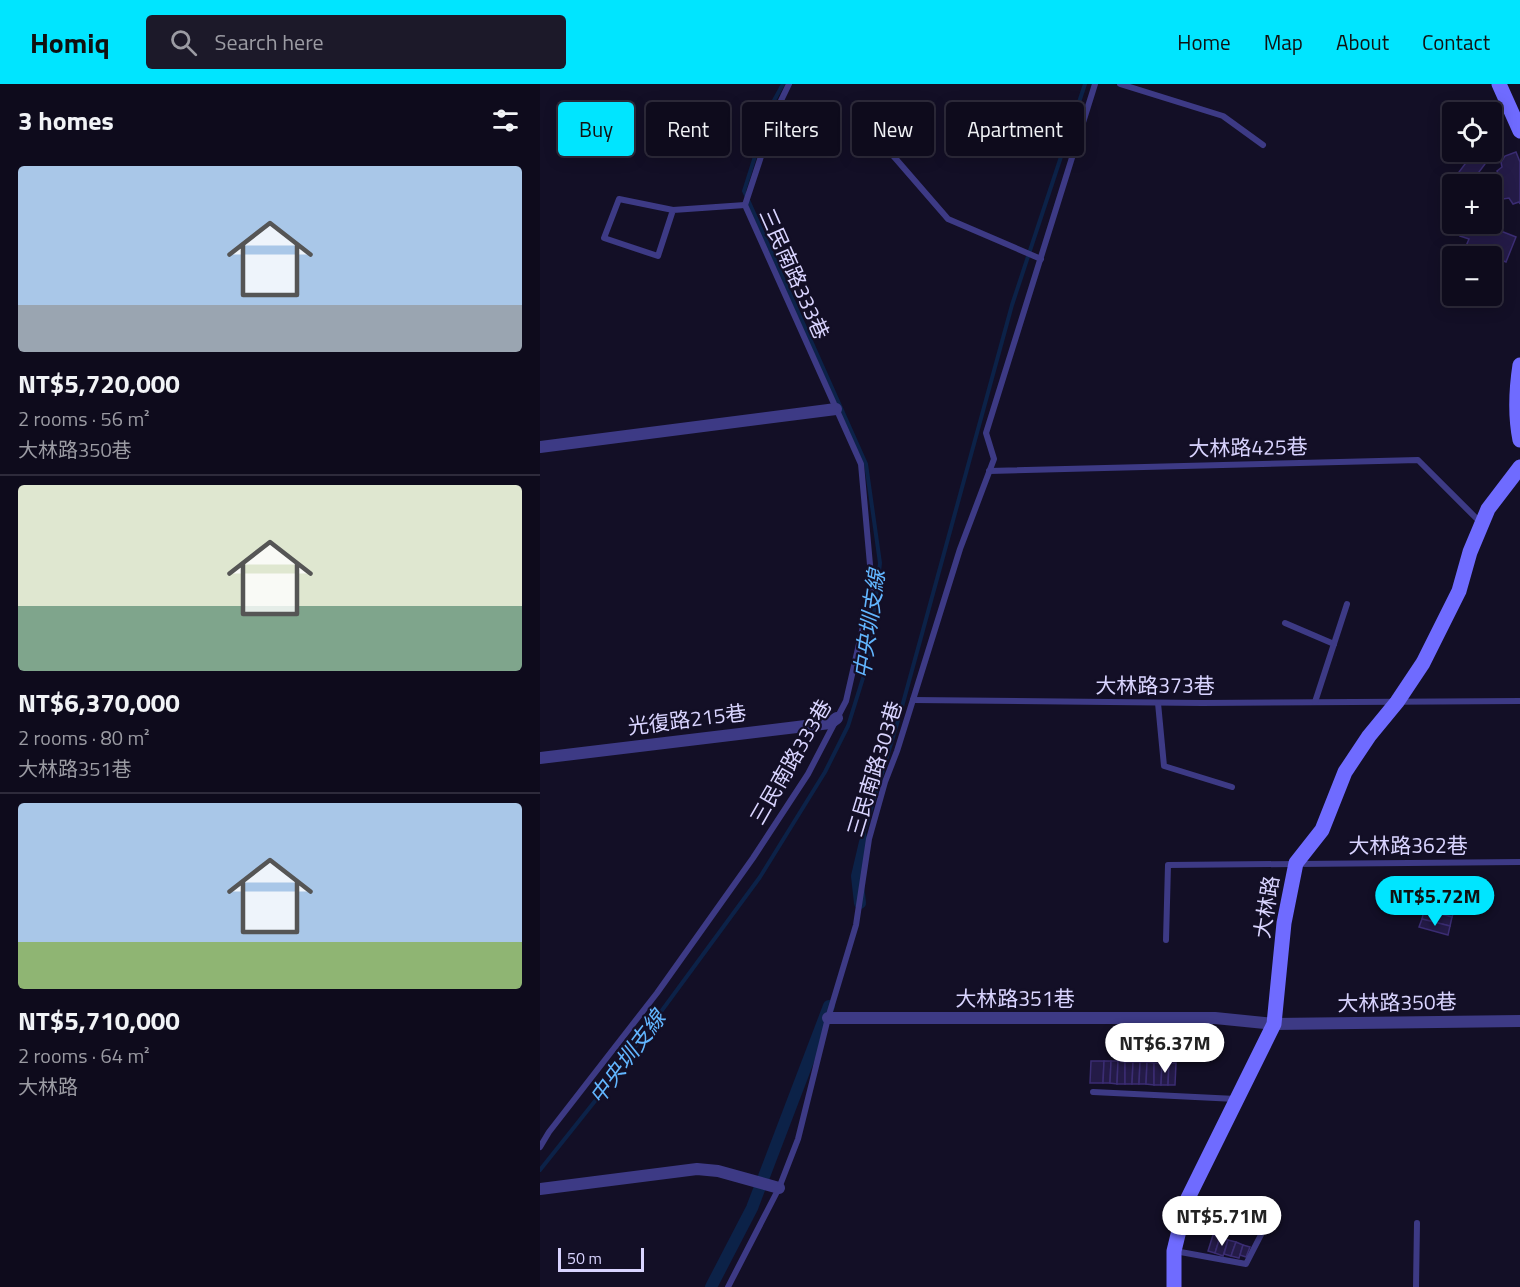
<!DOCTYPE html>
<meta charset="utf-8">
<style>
:root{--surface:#0e0b1c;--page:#1c1929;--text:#f1f3f6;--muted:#9b9ba3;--line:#2e2b3b;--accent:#00e5ff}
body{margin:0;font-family:"Titillium Web","Noto Sans TC",sans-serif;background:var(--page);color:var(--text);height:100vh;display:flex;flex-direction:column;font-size:22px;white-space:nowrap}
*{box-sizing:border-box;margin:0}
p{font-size:20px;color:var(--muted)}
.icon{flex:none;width:33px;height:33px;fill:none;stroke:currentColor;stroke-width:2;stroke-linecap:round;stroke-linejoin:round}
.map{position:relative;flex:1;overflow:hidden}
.side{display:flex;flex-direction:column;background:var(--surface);width:540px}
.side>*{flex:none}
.guide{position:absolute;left:18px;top:18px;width:570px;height:54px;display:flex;gap:12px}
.fabs{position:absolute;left:902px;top:18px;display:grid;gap:12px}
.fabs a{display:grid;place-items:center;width:60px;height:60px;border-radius:6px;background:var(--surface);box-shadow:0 3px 15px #0003,0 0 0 2px var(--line);font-size:30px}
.scale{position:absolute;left:18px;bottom:15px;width:86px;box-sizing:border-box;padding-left:6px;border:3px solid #d9d4ff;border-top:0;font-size:16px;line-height:21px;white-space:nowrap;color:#d9d4ff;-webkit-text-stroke:4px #130f26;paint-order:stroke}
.price{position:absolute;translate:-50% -51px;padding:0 14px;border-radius:21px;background:#fff;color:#222;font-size:20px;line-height:39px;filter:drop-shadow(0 2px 3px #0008)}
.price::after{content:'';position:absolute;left:50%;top:36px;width:18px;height:14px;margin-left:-9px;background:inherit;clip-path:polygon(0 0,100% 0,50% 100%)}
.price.active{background:var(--accent);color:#111}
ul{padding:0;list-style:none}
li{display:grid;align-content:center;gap:12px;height:318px;padding:0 18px}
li+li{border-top:2px solid var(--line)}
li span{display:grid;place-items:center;height:186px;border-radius:6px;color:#555}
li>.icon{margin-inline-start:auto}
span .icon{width:108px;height:108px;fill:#fffc;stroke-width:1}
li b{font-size:26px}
h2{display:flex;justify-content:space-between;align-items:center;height:72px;padding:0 18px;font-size:26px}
.chip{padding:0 21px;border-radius:6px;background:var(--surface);box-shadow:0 3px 15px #0003,0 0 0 2px var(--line);font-size:21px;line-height:54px}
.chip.active{background:var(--accent);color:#111}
header{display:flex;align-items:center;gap:36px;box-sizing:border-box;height:84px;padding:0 30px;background:var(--accent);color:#111}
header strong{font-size:28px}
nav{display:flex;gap:33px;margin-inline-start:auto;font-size:21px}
.search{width:420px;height:54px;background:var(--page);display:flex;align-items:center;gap:15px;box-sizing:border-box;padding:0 21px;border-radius:6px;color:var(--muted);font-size:22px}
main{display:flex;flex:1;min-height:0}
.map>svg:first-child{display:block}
</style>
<header>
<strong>Homiq</strong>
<div class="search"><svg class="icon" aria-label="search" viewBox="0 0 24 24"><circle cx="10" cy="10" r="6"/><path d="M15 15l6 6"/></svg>Search here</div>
<nav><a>Home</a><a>Map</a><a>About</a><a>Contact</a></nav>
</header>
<main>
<section class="side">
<h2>3 homes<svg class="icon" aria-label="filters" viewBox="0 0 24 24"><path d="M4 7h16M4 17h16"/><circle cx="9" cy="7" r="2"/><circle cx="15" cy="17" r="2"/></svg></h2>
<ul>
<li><span style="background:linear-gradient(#a9c7e8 75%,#9aa5b1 0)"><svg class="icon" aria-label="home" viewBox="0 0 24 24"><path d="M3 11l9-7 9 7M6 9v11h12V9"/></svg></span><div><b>NT$5,720,000</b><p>2 rooms · 56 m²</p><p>大林路350巷</p></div></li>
<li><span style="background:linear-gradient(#dfe7d0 65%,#7fa58c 0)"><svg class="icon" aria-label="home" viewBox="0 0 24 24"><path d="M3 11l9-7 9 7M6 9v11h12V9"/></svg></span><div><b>NT$6,370,000</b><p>2 rooms · 80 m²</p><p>大林路351巷</p></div></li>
<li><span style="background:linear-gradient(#a9c7e8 75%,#8fb573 0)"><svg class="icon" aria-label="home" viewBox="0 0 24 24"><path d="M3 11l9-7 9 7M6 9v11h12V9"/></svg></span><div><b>NT$5,710,000</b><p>2 rooms · 64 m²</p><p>大林路</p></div></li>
</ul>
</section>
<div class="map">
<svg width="980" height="1203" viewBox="0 0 980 1203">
<rect width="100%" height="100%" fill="#130f26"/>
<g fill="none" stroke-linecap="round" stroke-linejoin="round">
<g stroke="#0c2248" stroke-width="4">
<path d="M325,758l-1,-10 36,-118 112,-409 73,-221"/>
<path d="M0,1086l59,-74 161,-219 65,-105 23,-46 20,-64 12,-99 -14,-99 -122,-273 27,-85 12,-22"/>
</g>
<g stroke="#0c2248" stroke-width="12">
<path d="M320,819l-3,-27 8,-34"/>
<path d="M171,1203l41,-79 77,-202"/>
</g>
</g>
<g fill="#241b47" stroke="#3b2d73" stroke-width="1.5">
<path d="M951,54l9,6 -30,40h-11l-6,-4 21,-28h17z"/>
<path d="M976,68l4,10v42l-1,-2 -6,2 -4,-6 -6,1 -3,-4h-3l-3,-7 4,-4 -2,-5 3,-3 -2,-5 5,-4 -1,-5 4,-6z"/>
<path d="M925,140l10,1 8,-1 33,13 -10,25 -40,-16 3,-7 -9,-3z"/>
<path d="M889,808l28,8 -2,8 -29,-7z"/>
<path d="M886,817l29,7 -3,9 -28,-7z"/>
<path d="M884,826l28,7 -2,9 -28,-7z"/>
<path d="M882,835l28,7 -2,9 -29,-8z"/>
<path d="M551,977h13l-1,22h-13z"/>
<path d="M564,977h7l-1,22h-7z"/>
<path d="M571,977h7l-1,23 -7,-1z"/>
<path d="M578,977l7,1v22h-8z"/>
<path d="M585,978h8l-1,22h-7z"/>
<path d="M593,978h7l-1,22h-7z"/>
<path d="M600,978h7l-1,22h-7z"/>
<path d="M607,978l7,1v22l-8,-1z"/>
<path d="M614,979h8l-1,22h-7z"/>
<path d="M622,979h7l-1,22h-7z"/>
<path d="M629,979h7l-1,22h-7z"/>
<path d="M673,1151l7,2 -5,16 -7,-2z"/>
<path d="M680,1153l8,3 -5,16 -8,-3z"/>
<path d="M688,1156l8,2 -5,14 -7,-2z"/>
<path d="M696,1158l7,3 -4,13 -8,-2z"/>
<path d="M703,1161l7,2 -4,10 -6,-2z"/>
</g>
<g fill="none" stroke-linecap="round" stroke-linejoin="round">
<g stroke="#3d3a85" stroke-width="6">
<path d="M580,0l103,32 40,29"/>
<path d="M349,67l59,68 93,40"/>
<path d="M205,121l31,-94 13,-27"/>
<path d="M133,126l-15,46 -54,-18 15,-39 54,11 72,-5"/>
<path d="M449,387l429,-11 63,63"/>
<path d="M745,539l49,21"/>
<path d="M373,616l289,3 318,-2"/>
<path d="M775,618l32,-98"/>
<path d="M618,619l6,63 68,21"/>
<path d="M626,856l2,-75 352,-3"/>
<path d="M553,1008l143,7"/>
<path d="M0,1063l9,-15 108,-139 96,-135 55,-84 38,-73 26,-114 -11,-123 -116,-259"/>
<path d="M635,1167l71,13 21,-41"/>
<path d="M188,1203l51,-99 19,-49 30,-121 28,-93 13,-86 16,-57 12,-31 63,-202 34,-90 -8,-26 109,-349"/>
<path d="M876,1203l1,-64"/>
</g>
<g stroke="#3d3a85" stroke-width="12">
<path d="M0,363l296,-38"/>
<path d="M0,674l290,-35 7,-5"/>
<path d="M288,934h387l59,6 246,-3"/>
<path d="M0,1105l157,-20 21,2 61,17"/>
</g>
<g stroke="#6f6bff" stroke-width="15">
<path d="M959,0l21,47"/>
<path d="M980,281c-4,26 -5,50 0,75"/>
<path d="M634,1203v-36l12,-49 88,-178 10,-101 12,-60 26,-33 23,-58 24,-36 28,-34 26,-39 36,-72 11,-39 18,-43 32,-42"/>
</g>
</g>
<g text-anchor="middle" stroke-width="4.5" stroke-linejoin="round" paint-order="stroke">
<g font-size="21" fill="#d9d4ff" stroke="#130f26">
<text transform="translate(254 190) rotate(66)" y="7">三民南路333巷</text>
<text transform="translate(708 364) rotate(-1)" y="7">大林路425巷</text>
<text x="615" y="609">大林路373巷</text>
<text transform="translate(147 636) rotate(-7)" y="7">光復路215巷</text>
<text transform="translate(251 678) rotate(-60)" y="7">三民南路333巷</text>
<text transform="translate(335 685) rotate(-73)" y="7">三民南路303巷</text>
<text x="868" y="769">大林路362巷</text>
<text transform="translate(727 823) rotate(-81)" y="7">大林路</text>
<text x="475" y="922">大林路351巷</text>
<text transform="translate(857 919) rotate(-1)" y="7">大林路350巷</text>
</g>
<g font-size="22" font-style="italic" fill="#62b6ff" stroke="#130f26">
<text transform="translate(329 540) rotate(-82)" y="8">中央圳支線</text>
<text transform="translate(87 973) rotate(-53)" y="8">中央圳支線</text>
</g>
</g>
</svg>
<div class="fabs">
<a><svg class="icon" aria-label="locate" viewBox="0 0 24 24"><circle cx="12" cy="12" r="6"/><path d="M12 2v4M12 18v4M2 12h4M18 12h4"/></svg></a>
<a>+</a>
<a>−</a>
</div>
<div class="scale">50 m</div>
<b class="price active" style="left:895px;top:843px">NT$5.72M</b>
<b class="price" style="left:625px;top:990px">NT$6.37M</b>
<b class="price" style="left:682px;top:1163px">NT$5.71M</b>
<div class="guide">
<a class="chip active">Buy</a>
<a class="chip">Rent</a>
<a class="chip">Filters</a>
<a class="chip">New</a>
<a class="chip">Apartment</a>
</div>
</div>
</main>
